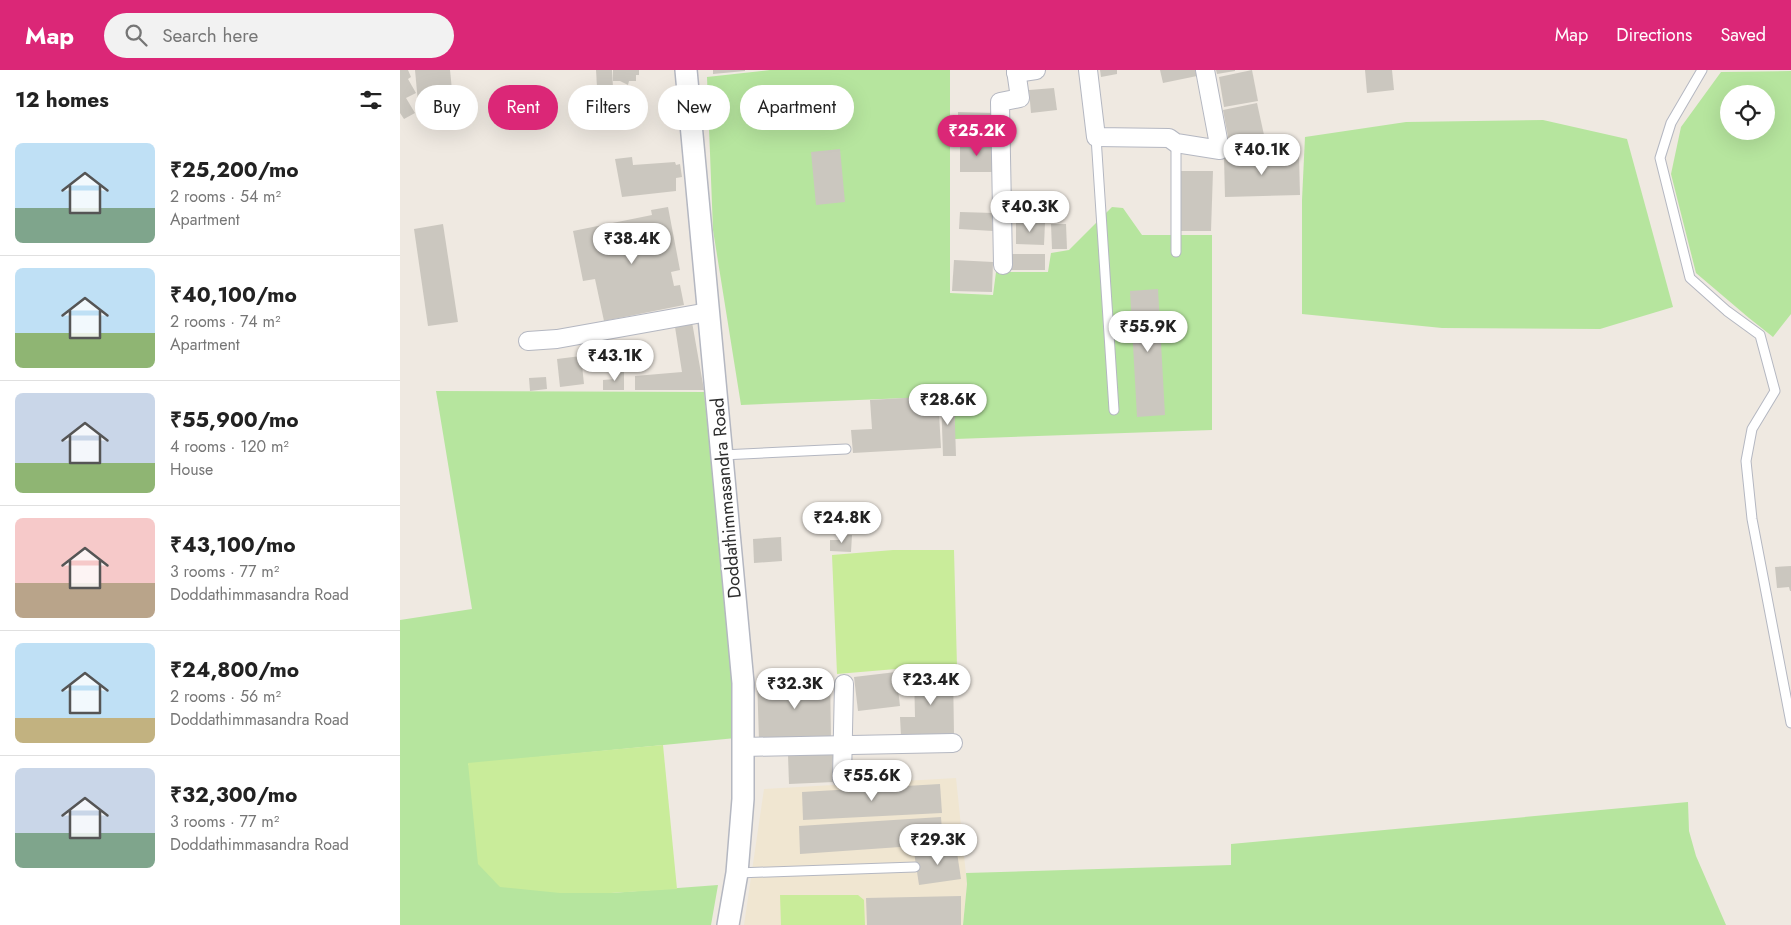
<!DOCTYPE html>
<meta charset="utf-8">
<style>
:root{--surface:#fff;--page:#f2f2f2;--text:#222;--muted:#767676;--line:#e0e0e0;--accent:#db2777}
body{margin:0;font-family:Jost,sans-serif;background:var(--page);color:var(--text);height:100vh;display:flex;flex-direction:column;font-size:19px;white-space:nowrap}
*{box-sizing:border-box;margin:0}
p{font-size:16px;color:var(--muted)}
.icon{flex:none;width:28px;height:28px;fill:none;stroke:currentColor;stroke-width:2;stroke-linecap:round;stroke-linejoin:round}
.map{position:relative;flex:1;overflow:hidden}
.panel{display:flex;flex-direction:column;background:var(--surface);width:400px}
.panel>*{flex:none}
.banner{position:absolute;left:15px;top:15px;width:475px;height:45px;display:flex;gap:10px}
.controls{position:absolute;left:1320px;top:15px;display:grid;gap:10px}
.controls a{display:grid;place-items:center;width:55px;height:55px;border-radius:50%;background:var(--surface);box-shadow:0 5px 20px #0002;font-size:25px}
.price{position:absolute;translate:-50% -42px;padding:0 11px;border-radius:18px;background:#fff;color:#222;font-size:16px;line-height:32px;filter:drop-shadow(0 1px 2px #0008)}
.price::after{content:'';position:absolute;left:50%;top:30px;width:15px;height:11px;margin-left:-8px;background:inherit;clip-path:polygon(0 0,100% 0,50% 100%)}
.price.active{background:var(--accent);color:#fff}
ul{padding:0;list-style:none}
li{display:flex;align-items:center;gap:15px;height:125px;padding:0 15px}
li+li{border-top:1px solid var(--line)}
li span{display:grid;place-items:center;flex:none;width:140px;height:100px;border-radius:8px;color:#555}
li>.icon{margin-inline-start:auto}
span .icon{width:60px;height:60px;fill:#fffc;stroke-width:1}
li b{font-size:21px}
h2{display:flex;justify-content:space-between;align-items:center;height:60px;padding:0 15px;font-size:21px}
.tag{padding:0 18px;border-radius:22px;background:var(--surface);box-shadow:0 5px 20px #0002;font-size:18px;line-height:45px}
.tag.active{background:var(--accent);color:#fff}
header{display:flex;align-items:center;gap:30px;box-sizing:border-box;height:70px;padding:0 25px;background:var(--accent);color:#fff}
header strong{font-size:24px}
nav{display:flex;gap:28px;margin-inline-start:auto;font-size:18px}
.search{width:350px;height:45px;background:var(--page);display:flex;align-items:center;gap:12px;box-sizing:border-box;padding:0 18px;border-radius:28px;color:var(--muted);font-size:19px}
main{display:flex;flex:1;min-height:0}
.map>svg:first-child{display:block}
</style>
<header>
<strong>Map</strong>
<div class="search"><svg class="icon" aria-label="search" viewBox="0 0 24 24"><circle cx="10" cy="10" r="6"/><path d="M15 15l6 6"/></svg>Search here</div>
<nav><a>Map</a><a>Directions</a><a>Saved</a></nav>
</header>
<main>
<section class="panel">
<h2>12 homes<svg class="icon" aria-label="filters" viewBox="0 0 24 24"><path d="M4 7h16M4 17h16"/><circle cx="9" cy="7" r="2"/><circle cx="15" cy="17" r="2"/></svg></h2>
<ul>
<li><span style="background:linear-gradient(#bfe0f5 65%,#7fa58c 0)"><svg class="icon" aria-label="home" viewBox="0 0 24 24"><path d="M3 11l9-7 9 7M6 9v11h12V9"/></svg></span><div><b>₹25,200/mo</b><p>2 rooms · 54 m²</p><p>Apartment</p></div></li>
<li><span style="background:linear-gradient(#bfe0f5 65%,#8fb573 0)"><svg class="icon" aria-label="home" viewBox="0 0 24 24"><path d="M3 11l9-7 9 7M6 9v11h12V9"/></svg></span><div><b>₹40,100/mo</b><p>2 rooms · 74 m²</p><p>Apartment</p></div></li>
<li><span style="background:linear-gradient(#c9d6e8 70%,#8fb573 0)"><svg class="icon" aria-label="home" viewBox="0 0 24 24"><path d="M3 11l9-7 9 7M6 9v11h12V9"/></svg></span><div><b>₹55,900/mo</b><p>4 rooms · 120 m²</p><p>House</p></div></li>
<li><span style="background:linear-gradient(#f6c9c9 65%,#b9a48a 0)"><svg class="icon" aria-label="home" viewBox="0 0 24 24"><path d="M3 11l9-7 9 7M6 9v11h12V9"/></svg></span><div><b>₹43,100/mo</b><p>3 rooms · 77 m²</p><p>Doddathimmasandra Road</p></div></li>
<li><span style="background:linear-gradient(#bfe0f5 75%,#c2b280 0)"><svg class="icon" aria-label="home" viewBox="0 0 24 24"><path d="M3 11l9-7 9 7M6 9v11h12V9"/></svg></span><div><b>₹24,800/mo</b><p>2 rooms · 56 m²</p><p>Doddathimmasandra Road</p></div></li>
<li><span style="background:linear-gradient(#c9d6e8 65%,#7fa58c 0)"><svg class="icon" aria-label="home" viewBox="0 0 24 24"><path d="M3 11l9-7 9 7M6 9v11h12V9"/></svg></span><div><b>₹32,300/mo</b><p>3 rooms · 77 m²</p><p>Doddathimmasandra Road</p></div></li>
</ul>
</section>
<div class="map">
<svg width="1391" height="855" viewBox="0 0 1391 855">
<rect width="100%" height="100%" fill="#efe9e1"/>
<path fill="#f0e6d1" d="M556,708l11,106 -4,41h-219l20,-136z"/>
<g fill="#b6e59e" fill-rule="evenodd">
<path d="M370,0h180v223l43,2 3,-23h52l3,-19 18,-3 43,-43 11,1 19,27h70v195l-257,9 -1,-43 -213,9 -28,-175 -6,-153z"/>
<path d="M1391,1v243l-18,23 -24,-19 -53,-45 -25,-99 10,-47 40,-55zM1329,24h37v37h-37z"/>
<path d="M1143,50l84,19 46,168 -73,22 -158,-1 -140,-14v-114l3,-63 101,-15z"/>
<path d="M36,321l268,1 25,242 7,104 -268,26 92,129h51l107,-8 -7,40h-311v-305l72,-11z"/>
<path d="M1288,732l1,29 7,25 30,69h-763l4,-41 -1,-11 265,-8v-21z"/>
</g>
<g fill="#c9ec9a">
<path d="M493,480h61l3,117 -61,2 -59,5 -5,-119z"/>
<path d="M263,675l14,144 -66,4h-51l-60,-6 -22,-23 -10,-101z"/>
<path d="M380,825h78l6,5 1,25h-84z"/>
</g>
<g fill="#cbc7bf">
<path d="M0,0h8l3,7 -3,2 8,14 -10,5 9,15 -11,6 -4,-6z"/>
<path d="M15,0h35l4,40 -35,3z"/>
<path d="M196,0h16l1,17h-16z"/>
<path d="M213,0h26v5h-3v6h-7l-1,4 -8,-4h-7z"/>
<path d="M313,0h32v1l-32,3z"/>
<path d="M700,0h17v4l-16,3z"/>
<path d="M760,0h35l2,6 -34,7z"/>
<path d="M816,0h19v1l-18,3z"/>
<path d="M852,0l6,31 -34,6 -5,-30z"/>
<path d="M965,0h27l2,20 -27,3z"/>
<path d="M654,18l3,22 -26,3 -2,-23z"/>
<path d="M857,33l7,32 -35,7 -6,-32z"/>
<path d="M558,42l37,1 -1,26h-36z"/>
<rect x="560" y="72" width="34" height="30"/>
<path d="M440,79l5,53 -29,3 -5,-53z"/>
<path d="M899,86l1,39 -75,2 -1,-40z"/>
<path d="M232,87l1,8 42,-3 1,3 4,-1 2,13 -6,1v13l-54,6 -7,-38z"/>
<path d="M781,101h32l-2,60h-32z"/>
<path d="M268,137l12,63 -9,2 3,14 6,-1 4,20 -80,16 -9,-42 -12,2 -10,-50 79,-16 -1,-5z"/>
<path d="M560,142l34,1 -1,18 -34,-2z"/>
<path d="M616,152l29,1 -1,22 -28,-1z"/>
<path d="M43,154l15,98 -30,4 -14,-97z"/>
<path d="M651,154h15l1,25h-15z"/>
<rect x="608" y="184" width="37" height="16"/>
<path d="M554,190l39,2 -1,30 -40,-1z"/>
<path d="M758,219l7,126 -28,2 -7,-126z"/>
<path d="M292,252l12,68h-69v-14l47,-4 -7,-45z"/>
<path d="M181,286l3,28 -24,3 -3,-28z"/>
<path d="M215,301h9v19h-21v-10l12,-1z"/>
<path d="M146,307l1,12 -17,2 -1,-13z"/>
<path d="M538,326l3,52 -88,5 -2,-23 21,-1 -2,-29z"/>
<path d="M541,326h13l2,60h-13z"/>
<path d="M441,465h11l-1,17 -21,-1v-11h11z"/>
<path d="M381,467l1,24 -28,2 -1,-24z"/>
<path d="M1391,496v25h-1l-1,-4 -12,1 -2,-21z"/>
<path d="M553,601l1,64 -53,1 -1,-19h15l-1,-45z"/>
<path d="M496,602l4,34 -42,5 -4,-34z"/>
<path d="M406,605h24l1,64 -72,2 -2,-64 18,-1v11l31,-1z"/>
<path d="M433,682l1,30 -45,2 -1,-29z"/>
<path d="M540,714l2,29 -139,7 -1,-28z"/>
<path d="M541,747l2,27 -143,10 -1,-28z"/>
<path d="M556,776l5,33 -42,6 -5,-33z"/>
<path d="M561,826v29h-94l-1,-27z"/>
</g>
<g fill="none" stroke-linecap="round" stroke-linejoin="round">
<defs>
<g id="service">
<path d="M1302,0l-31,53 -11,35 30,120 37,33 33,24 15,56 -23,38 -6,32 6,58 39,204"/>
<path d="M696,67l18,273"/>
<path d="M776,182v-109"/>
<path d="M322,385l124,-6"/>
<path d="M337,803l178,-6"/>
</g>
<g id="minor">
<path d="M688,0l8,67 73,1 7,5 44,7 -15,-80"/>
<path d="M616,3l20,-3"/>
<path d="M603,195l-3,-163 20,-4 -4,-28"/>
<path d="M128,271l29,-2 151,-27"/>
<path d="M343,677l210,-4"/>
<path d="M442,708l2,-94"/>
</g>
<path id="tertiary" d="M286,0l57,613v116l-6,74 -9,52"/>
</defs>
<use href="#service" stroke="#b4b7c1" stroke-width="11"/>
<use href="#minor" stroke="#b4b7c1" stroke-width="20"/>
<use href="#tertiary" stroke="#b4b7c1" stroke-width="24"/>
<use href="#service" stroke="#fff" stroke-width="9"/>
<use href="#minor" stroke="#fff" stroke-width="18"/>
<use href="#tertiary" stroke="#fff" stroke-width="21"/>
</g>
<g text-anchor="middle" stroke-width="5" stroke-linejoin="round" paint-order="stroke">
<g font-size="18" fill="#2e2e2e" stroke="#fff">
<text transform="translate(326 428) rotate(-95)" y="6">Doddathimmasandra Road</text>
</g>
</g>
</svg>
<div class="controls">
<a><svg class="icon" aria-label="locate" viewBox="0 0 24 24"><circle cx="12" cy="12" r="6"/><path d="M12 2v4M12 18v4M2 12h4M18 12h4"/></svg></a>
</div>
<b class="price active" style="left:577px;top:87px">₹25.2K</b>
<b class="price" style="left:862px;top:106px">₹40.1K</b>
<b class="price" style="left:630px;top:163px">₹40.3K</b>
<b class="price" style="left:232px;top:195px">₹38.4K</b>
<b class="price" style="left:748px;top:283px">₹55.9K</b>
<b class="price" style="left:215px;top:312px">₹43.1K</b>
<b class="price" style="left:548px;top:356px">₹28.6K</b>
<b class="price" style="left:442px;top:474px">₹24.8K</b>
<b class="price" style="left:531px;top:636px">₹23.4K</b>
<b class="price" style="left:395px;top:640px">₹32.3K</b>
<b class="price" style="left:472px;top:732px">₹55.6K</b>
<b class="price" style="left:538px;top:796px">₹29.3K</b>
<div class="banner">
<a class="tag">Buy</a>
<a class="tag active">Rent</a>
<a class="tag">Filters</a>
<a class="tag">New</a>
<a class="tag">Apartment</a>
</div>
</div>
</main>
